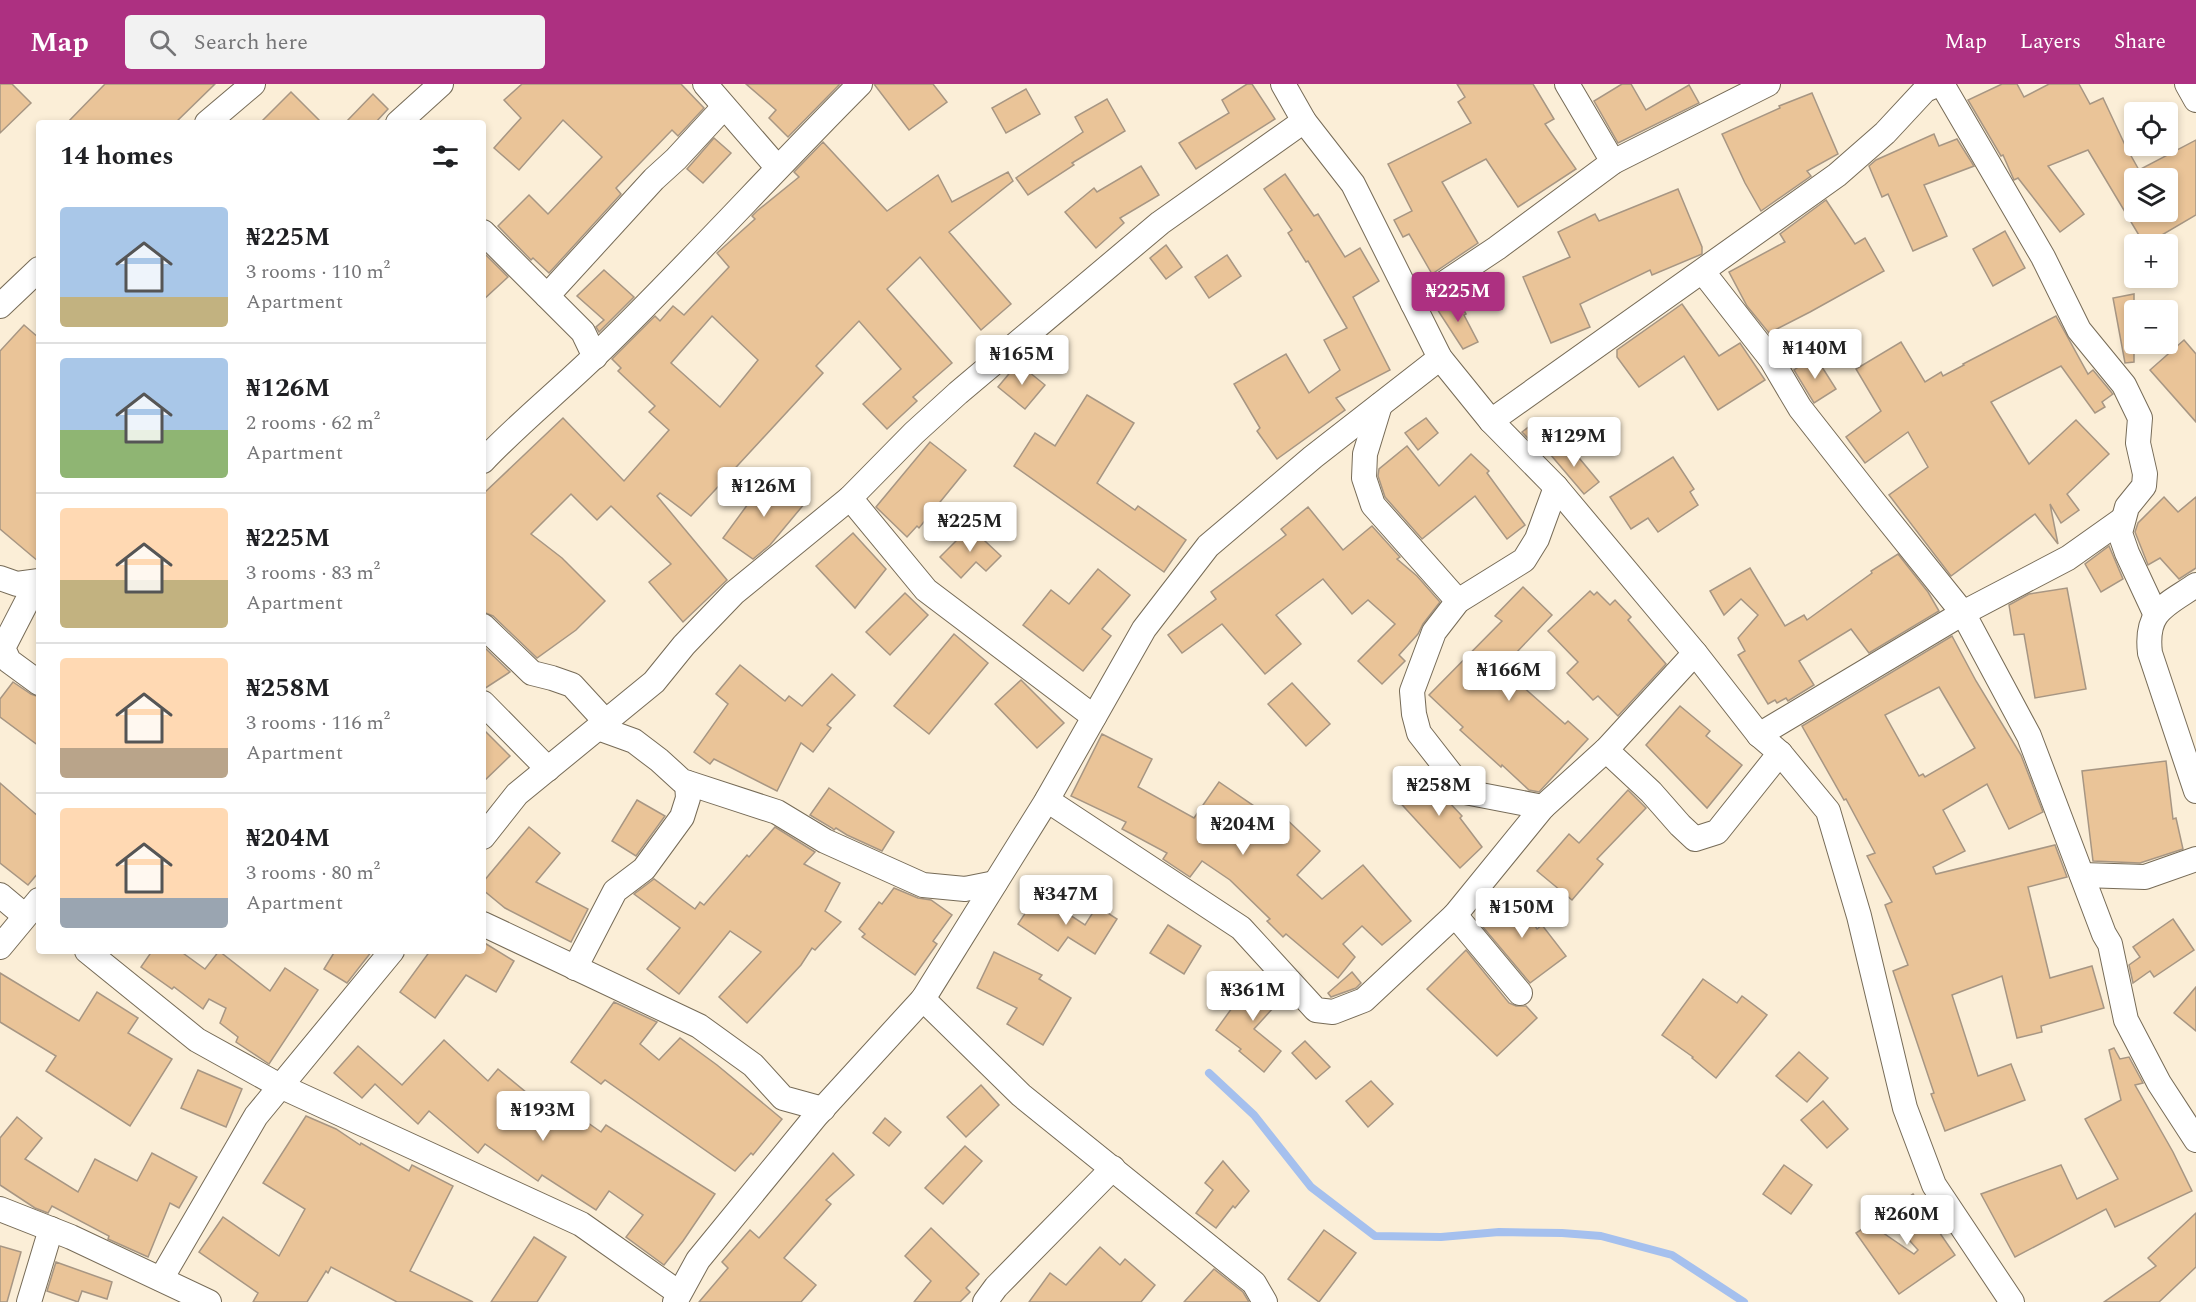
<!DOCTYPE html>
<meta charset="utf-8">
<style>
:root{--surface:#fff;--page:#f2f2f2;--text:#202124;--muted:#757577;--line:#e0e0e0;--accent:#ad3081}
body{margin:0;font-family:Spectral,serif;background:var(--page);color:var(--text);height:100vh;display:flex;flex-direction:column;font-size:22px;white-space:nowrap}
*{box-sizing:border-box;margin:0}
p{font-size:20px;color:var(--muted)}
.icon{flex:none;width:33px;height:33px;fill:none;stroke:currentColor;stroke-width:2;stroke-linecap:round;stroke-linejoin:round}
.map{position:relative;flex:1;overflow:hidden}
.details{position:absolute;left:36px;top:36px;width:450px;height:834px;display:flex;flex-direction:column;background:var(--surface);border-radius:6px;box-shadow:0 3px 9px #0003}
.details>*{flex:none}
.tools{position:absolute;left:2124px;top:18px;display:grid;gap:12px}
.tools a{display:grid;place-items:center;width:54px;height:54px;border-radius:6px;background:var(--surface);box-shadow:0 3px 9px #0003;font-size:30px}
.price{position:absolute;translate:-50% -51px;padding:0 14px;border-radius:6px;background:#fff;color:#222;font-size:20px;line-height:39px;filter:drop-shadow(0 2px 3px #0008)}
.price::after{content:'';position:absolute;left:50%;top:36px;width:18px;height:14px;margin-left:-9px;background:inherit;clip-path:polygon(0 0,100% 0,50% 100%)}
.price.on{background:var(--accent);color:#fff}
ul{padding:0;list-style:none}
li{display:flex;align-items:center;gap:18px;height:150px;padding:0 24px}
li+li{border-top:2px solid var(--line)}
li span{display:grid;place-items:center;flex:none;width:168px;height:120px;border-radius:6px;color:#555}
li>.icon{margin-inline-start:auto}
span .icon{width:72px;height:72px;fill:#fffc;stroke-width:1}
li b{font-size:26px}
h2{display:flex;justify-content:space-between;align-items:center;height:72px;padding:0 24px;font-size:26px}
header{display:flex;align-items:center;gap:36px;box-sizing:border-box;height:84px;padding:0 30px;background:var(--accent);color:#fff}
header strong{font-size:28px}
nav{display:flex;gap:33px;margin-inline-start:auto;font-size:21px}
.search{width:420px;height:54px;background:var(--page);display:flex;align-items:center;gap:15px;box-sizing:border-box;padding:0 21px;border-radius:6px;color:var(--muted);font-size:22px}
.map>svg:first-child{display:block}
</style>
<header>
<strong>Map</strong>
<div class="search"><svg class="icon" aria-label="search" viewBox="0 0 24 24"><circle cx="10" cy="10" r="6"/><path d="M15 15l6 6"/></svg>Search here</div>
<nav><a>Map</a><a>Layers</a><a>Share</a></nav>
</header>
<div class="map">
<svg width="2196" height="1218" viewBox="0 0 2196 1218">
<rect width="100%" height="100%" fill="#fbeed7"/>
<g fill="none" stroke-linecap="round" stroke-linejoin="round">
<path stroke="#a5c0ee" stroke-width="8" d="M1209,989l45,42 57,72 64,49 66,1 58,-5 63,1 39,3 71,19 72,47"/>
</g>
<g fill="#eac498" stroke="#a79683" stroke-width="1.5" fill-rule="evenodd">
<path d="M0,0h12l19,19 -31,30z"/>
<path d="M105,0h110l-40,39h-108z"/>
<path d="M522,0h159l23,24 -26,28 -6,-6 -56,58 5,6 -72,79 -16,-15 -2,2 -33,-34 31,-31 19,19 54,-57 -39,-37 -44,50 -25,-22 27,-30 -17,-18z"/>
<path d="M746,0h94l-52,53 -19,-19 7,-8z"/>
<path d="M874,0h59l14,18 -38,28z"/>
<path d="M1247,0h5l23,35 -79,50 -17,-26 50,-30 -7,-13z"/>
<path d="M1457,0h76l21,35 -9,5 31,45 -58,38 -32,-48 -44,23 36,61 -46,31 -23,-40 -6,3 -9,-17 18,-9 -24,-47 83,-41 -13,-21 7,-5z"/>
<path d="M1622,0h9l15,26 43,-25 10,18 -81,40 -24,-42z"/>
<path d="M2002,0h15l7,13 25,-13h30l11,20 13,-6 22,47 14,25 57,-30v75l-46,27h-7l-55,-92 -40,16 36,48 -24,18 -42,-54 -4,2 -11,-25 -2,1 -33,-56zM2134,94h34v34h-34z"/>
<path d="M1026,5l14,25 -34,19 -14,-25z"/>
<path d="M291,8l31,31h-62z"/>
<path d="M1812,9l26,61 -31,17 4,5 -50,35 -16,-28 -23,-49 58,-26 -1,-2z"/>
<path d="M373,10l15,15 -13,14h-30z"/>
<path d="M1107,15l18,32 -53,32 2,2 -46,30 -12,-17 67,-46 -8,-15z"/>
<path d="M1934,50l5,12 18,-7 17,27 -50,19 23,51 -34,15 -25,-57 -6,3 -13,-31 7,-6z"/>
<path d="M714,54l17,15 -28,30 -16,-14z"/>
<path d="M823,58l64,69 51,-36 14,27 56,-30 5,9 -64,51 62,72 -30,26 -61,-73 -33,32 65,74 -39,34 4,4 -30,28 -24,-25 38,-35 -42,-48 -43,45 7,7 -132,143 -31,-23 -3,3 70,84 -44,42 -34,-40 22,-18 -60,-58 -14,14 -26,-26 -40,40 31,24 43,43 -29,29 -39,28 -44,-42 -10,-4v-118l80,-76 61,63 45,-51 -20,-18 6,-6 -37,-35 3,-3 -9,-9 43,-43 5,5 13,-15 11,9 45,-48 -12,-14 38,-34 -3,-3 5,-5 42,-34 -5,-5zM712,232l46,44 -38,47 -49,-44z"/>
<path d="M1141,82l18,29 -39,23 4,5 -28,25 -31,-36 29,-24 3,4z"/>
<path d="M1285,90l29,42 4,-2 27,43 15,-9 19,33 -26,16 37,73 -54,28 9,12 -68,49 -20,-28 3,-3 -26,-44 52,-30 23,39 31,-23 -16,-30 23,-12 -39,-67 -2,1 -18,-29 4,-3 -28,-41z"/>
<path d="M1678,105l24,58v7l-50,21 -2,-5 -70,34 10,23 -39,16 -28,-66 47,-20 -12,-25 37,-18 4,7z"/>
<path d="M1826,116l29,44 10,-6 19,33 -74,41 -41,21 -22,-27 -18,-34 56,-30 -5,-8z"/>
<path d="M2005,147l20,37 -32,18 -20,-37z"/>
<path d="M1166,161l16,22 -16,12 -16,-21z"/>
<path d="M483,168l25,25 -25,23z"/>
<path d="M1227,171l14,21 -32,22 -14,-21z"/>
<path d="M604,186l30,27 -35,35 -3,-5 8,-7 -27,-24z"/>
<path d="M2134,210v68l-9,1 -12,-65z"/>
<path d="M1456,213l10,17 -2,1 14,27 -15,7 -26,-40z"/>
<path d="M1682,220l37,52 21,-13 25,37 -47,30 -34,-54 -45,31 -22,-30v-7z"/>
<path d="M2056,232l32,58 5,-4 19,23 1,1 -11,8 3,5 -10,6 -34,-47 -70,36 38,62 47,-44 33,34 -42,40 12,16 -18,13 -11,-19 8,40 -23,-30 -84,62 -62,-81 39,-28 -20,-35 -43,31 -19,-26 35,-26 -25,-42 45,-27 24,40 16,-10 2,4 21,-11 -1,-1z"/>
<path d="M24,241l15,13v224l-39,-33v-178z"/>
<path d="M2184,256l12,14v68l-46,-52z"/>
<path d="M1815,272l21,33 -22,14 -20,-33z"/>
<path d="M1018,279l27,22 -20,24 -27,-22z"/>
<path d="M1087,311l47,28 -37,60 38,27 3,-4 48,34 -22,32 -150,-106 21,-33 20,13z"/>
<path d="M1426,334l12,15 -20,17 -13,-17z"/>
<path d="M1540,334l20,24 -16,13 -22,-23z"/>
<path d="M1565,357l34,41 -15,12 -34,-40z"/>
<path d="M930,358l36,28 -47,58 -2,-2 -10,11 -31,-30z"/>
<path d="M1407,362l32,40 32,-32 18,17 -2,2 38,52 -18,14 -32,-43 -53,43 -37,-42 -7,-21 1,-7z"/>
<path d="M1673,373l21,32 -4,3 8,13 -40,27 -10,-14 -17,11 -21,-32z"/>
<path d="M770,390l35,29 -35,42 -17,14 -30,-21z"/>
<path d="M2164,413l14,15 18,-15v71l-17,11 -19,-21 -12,7 -13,-33 3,-9z"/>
<path d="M1308,423l35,43 29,-24 28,31 -3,2 20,17 23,26 -17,22 -5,10 -19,21 6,6 -23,23 -24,-23 37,-37 -27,-24 -16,14 -29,-35 -47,36 25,29 -36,30 -43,-50 -40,29 -14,-18 48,-36 -5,-7 75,-57 -5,-6z"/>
<path d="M970,443l31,29 -15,15 -10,-9 -15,16 -21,-21z"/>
<path d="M853,449l33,36 -31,39 -39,-42z"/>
<path d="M2109,462l14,33 -22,13 -16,-28z"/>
<path d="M1898,470l30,38 11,19 -70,42 -18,-24 -52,32 15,24 -26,16 -2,-3 -9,5 -2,-3 -7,4 -30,-49 7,-4 -7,-13 20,-23 -17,-16 -17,16 -14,-24 40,-23 35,58 19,-11 3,5 65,-47 -1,-2z"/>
<path d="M1098,485l32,26 -28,34 9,7 -28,35 -60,-46 28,-35 18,14z"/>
<path d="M1523,503l29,28 -37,39 2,3 -13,13 61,54 3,-3 20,18 -49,53 -10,-2 -27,-25 -1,2 -41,-37 3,-3 -34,-32 73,-74 -7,-5z"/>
<path d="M2067,504l19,101 -51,9 -11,-64 -10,1 -5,-30 20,-11z"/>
<path d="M1590,507l4,4 3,-3 13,13 5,-5 16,17 -3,3 38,44 -48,52 -20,-20 -5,4 -26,-27 11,-11 -30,-31z"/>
<path d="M905,509l23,22 -38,40 -24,-23z"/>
<path d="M954,550l34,29 -59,71 -35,-28z"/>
<path d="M1952,552l24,45 45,74 22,57 -34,17 -22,-45 -44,26 22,41 -32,16 3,7 119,-29 12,32 -39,10 22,91 42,-12 12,42 -63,18 1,6 -25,6 -15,-62 -50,19 26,81 33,-12 14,36 -80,31 -14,-37 3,-1 -41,-122 15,-6 -23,-60 7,-3 -25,-46 8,-3 -29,-54 -2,1 -42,-74zM1939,603l36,61 -50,29 -2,-3 -4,2 -34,-61z"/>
<path d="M483,562l27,26 -26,17h-1z"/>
<path d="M740,581l45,36 4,-5 13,10 30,-32 23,21 -28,30 4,3 -18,24 -12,-9 -24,48 -63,-32 -4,5 -16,-12 34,-48 -12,-10z"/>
<path d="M1021,596l43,43 -27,25 -42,-44z"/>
<path d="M13,598l18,12 8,3v49l-39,-29v-18z"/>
<path d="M1292,599l38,41 -24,22 -38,-42z"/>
<path d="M1680,622l30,25 -4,5 36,29 -35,43 -61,-63z"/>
<path d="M483,645l27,27 -27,26z"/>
<path d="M1102,650l50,25 -14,28 56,31 25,-36 57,39 6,-6 38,36 -23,24 25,24 41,-34 48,56 -29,24 -20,-19 -19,18 12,13 -17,21 -52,-44 -3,3 -16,-16 3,-2 -40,-39 -28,-19 -12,16 -27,-18 4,-6 -45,-24 4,-7 -55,-26z"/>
<path d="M2166,677l7,58 3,-1 7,31 -43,14 -47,-2 -11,-90z"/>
<path d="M1428,684l23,30 -3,3 14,15 -2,2 22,29 -22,21 -66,-72z"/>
<path d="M0,699l39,34v55l-11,13 -28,-22z"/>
<path d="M829,704l65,44 -12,19 -35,-16 -11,-7 -2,2 -2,-2 -22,-13z"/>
<path d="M1628,706l18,18 -49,51 6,5 -31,36 -35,-29 32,-37 10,9z"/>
<path d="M637,716l28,16 -29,40 -24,-15z"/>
<path d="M529,743l31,26 -24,29 52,27 -17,33 -66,-34 -22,-18v-8z"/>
<path d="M775,743l40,25 -11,12 36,19 -15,28 16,11 -26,28 -3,-2 -11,17 -54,58 -28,-26 42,-45 -31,-21 -51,63 -32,-25 33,-41 -46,-34 20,-15 41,30 5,-7 4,3 43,-50 2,2z"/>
<path d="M894,804l24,10 13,2 21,15 -19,26 4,3 -22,31 -53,-38 3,-3 -6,-5 20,-27 3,2z"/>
<path d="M1038,810l47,31 12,-19 20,13 -22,35 -27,-17 -10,14 -40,-27z"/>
<path d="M1514,811l23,34 5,-4 24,31 -36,27 -53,-63z"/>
<path d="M2173,835l21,31 -40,27 -4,-6 -17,12 -4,-18 11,-8 -7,-10z"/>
<path d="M1168,841l33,21 -17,28 -34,-21z"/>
<path d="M483,858l31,19 -18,31 -30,-17 -31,43 -35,-26 30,-41h53z"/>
<path d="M1466,866l43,53 7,3h10l11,12 -40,38 -70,-67z"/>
<path d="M152,867h28l25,18 14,-18 51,40 15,-23 33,22 -49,74 -33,-22 2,-5 -18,-14 6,-15 -17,-9 -6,10 -29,-22 -2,2 -31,-22z"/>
<path d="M335,867h37l-25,32 -23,-14z"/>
<path d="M994,868l48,23 -3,4 32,19 -28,47 -36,-21 10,-16 -40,-20z"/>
<path d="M1352,888l9,11 -5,5 -25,9 -3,-4z"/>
<path d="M0,889l79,48 18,-29 41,26 -10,15 44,26 -42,67 -84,-55 10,-15 -56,-34z"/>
<path d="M1260,889l24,23 -30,33 27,22 -17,21 -25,-21 2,-2 -25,-19 32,-44z"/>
<path d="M1703,895l34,24 5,-7 25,19 -51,63 -24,-20 1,-1 -31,-22z"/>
<path d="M2196,903v44l-22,-18z"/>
<path d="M614,918l43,20 -17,22 19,16 21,-22 37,27 65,54 -29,36 -2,-2 -16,18 -130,-91 -4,4 -30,-22z"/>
<path d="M444,956l44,41 10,-12 46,38 7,-10 50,35 5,-7 109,69 -32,47 -19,24 -38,-28 17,-22 -34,-24 -13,19 -54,-35 -4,6 -53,-37 -7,9 -49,-42 -11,13 -43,-40 -13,14 -28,-25 24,-27 44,39z"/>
<path d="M1305,957l25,26 -14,12 -24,-26z"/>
<path d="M2114,964l6,11 9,-2 14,26 -8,2 38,67 19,39 -77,36 -9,-18 -91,48 -34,-63 80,-29 16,34 41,-20 -33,-60 36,-19 -12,-50z"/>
<path d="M1799,968l29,26 -21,24 -31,-26z"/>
<path d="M198,986l44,19 -16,38 -45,-19z"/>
<path d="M1371,997l22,23 -25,23 -22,-26z"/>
<path d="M981,1001l18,20 -33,32 -19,-20z"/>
<path d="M1823,1017l25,28 -21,19 -26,-28z"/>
<path d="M306,1032l30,13 24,16 1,-2 48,28 3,-6 41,21 -43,85 63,31h-76l-66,-35 -3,6 -2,-2 -19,31h-54l5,-9 -59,-41 24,-35 56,39 26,-47 -42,-26z"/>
<path d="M17,1033l25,21 -17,21 53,33 17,-33 42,22 15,-28 45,24 -18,31 -9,-5 -22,54 -40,-18 1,-3 -57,-30 -4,7 -13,-5 -35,-23v-47z"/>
<path d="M885,1034l16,14 -12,14 -16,-13z"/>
<path d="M965,1062l17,15 -39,43 -18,-16z"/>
<path d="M833,1069l21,22 -28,25 5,4 -47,54 32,27 -15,17h-102l29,-34 -6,-6 28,-32 9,8z"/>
<path d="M1223,1077l26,30 -14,17 -2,-2 -17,22 -20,-15 17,-23 -8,-7z"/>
<path d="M1784,1081l28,20 -21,29 -28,-20z"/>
<path d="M1913,1110l42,61 -56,39 -43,-61 14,-9 44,30 4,-4 -33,-37z"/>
<path d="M2196,1129v54l-37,35h-55l52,-36 -8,-8z"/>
<path d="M931,1144l48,46 -13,14 4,4 -10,10h-46l17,-21 -26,-25z"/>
<path d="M1324,1146l32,23 -37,49 -31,-23z"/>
<path d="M534,1153l32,20 -29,45h-46z"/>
<path d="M0,1162l21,6 -14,50h-7z"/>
<path d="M1100,1163l20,18 5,-6 30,26 -14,17h-112l21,-29 16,12z"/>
<path d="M56,1178l56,20 -5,17 -25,-8 -4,11 -31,-11z"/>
<path d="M1214,1185l29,23 6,10h-65z"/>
</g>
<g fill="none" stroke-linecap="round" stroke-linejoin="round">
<defs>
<g id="street">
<path d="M705,0l72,83"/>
<path d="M1283,0l21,37 49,63 87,174 51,63 65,66 139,166 64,82 21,18 48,58 31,105 46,192 29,77 78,117"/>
<path d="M1567,0l46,78"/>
<path d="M1942,0l101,173 36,73 45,55 16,33 -2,25 7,31 -1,12 -17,21 -7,26 7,20 28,60"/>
<path d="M2187,0l9,16"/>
<path d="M207,39l46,-39"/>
<path d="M398,39l43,-39"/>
<path d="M483,148l100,100 12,25"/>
<path d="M1703,188l68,87 29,49 73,93 90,112 66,123 75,198 6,10 16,76 33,63 37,57"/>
<path d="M547,212l107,-117 22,-20 48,-52"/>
<path d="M1413,220l84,-56 116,-86 155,-78"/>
<path d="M0,222l39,-37"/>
<path d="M1380,321l-15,49 -1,24 9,27 85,96"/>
<path d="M1491,337l346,-246 48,-42 40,-43 14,-6"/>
<path d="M483,377c36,-38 76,-70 113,-106 91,-88 175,-182 264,-271"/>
<path d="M850,414l76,92 168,127"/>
<path d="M0,494l17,6 22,-3"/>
<path d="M37,498l-34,66 6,13 30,22"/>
<path d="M2196,501c-31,21 -51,26 -46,68l46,138"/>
<path d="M483,542l49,47 20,5 20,7 34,37"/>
<path d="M483,619l65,66"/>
<path d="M598,644l36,13 25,19 23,21 95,31 48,29 98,44 42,4 30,-6"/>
<path d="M1759,651l204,-122 105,-55 55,-39"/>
<path d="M1606,666l45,42 29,33 15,14 22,-7 63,-79"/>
<path d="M1047,716l194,128 75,82 17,2 31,-12 91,-85 88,-108 63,-57 89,-97"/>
<path d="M1543,723l-78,-15 -46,-59 -5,-19 -2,-23 22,-59 24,-31 66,-41 13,-21 19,-52"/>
<path d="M483,753l34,-43 137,-112 30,-37 50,-52 116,-95 64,-65 44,-40 202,-170 144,-102"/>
<path d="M2082,791l63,2 51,-18"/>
<path d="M0,811l25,21"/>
<path d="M1455,831l65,78"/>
<path d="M483,840l216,102 54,39 30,33 40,11"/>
<path d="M0,863l39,-47"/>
<path d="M87,867l110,89 83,46 301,138 98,69"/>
<path d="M575,884l40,-77 29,-22 38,-52 6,-19 -1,-15"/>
<path d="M923,915l98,96 233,188 11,19"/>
<path d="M0,1125l71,28 138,65"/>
<path d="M161,1195l95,-163 136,-165"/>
<path d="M29,1218l22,-73"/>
<path d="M675,1218l23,-42 118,-144 107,-117 124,-199 97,-171 64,-83 105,-89 127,-99"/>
<path d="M985,1218l11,-15 117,-119"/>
</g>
</defs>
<use href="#street" stroke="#766b57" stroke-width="26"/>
<use href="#street" stroke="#fff" stroke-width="24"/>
</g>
</svg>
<div class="tools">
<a><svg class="icon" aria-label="locate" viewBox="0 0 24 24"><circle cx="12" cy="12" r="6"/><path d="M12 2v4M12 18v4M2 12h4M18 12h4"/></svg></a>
<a><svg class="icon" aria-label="layers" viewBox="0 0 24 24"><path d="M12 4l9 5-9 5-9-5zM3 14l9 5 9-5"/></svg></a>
<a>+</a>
<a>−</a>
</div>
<b class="price on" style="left:1458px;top:239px">₦225M</b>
<b class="price" style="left:1815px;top:296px">₦140M</b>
<b class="price" style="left:1022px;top:302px">₦165M</b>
<b class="price" style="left:1574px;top:384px">₦129M</b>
<b class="price" style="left:764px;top:434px">₦126M</b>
<b class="price" style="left:970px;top:469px">₦225M</b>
<b class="price" style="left:1509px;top:618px">₦166M</b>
<b class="price" style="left:1439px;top:733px">₦258M</b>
<b class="price" style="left:1243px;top:772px">₦204M</b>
<b class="price" style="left:1066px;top:842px">₦347M</b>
<b class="price" style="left:1522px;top:855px">₦150M</b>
<b class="price" style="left:1253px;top:938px">₦361M</b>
<b class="price" style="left:543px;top:1058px">₦193M</b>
<b class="price" style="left:1907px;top:1162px">₦260M</b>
<section class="details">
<h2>14 homes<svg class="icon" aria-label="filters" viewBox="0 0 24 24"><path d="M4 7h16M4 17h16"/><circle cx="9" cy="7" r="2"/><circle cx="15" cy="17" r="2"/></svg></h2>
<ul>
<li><span style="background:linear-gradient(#a9c7e8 75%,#c2b280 0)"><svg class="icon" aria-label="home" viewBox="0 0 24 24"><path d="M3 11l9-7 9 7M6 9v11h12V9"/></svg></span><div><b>₦225M</b><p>3 rooms · 110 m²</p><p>Apartment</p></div></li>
<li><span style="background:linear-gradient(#a9c7e8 60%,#8fb573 0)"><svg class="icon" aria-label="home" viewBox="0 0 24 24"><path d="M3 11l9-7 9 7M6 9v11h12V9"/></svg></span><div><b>₦126M</b><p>2 rooms · 62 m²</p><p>Apartment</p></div></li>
<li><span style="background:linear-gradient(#ffd9b3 60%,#c2b280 0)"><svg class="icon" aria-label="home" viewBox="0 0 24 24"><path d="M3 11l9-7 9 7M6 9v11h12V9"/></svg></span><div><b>₦225M</b><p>3 rooms · 83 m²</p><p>Apartment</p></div></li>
<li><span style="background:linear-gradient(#ffd9b3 75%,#b9a48a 0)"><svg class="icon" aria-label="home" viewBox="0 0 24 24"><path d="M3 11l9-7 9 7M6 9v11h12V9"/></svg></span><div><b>₦258M</b><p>3 rooms · 116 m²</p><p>Apartment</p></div></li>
<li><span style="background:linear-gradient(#ffd9b3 75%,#9aa5b1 0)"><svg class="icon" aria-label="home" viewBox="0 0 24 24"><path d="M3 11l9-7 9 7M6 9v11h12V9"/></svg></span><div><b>₦204M</b><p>3 rooms · 80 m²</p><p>Apartment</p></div></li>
</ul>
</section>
</div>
